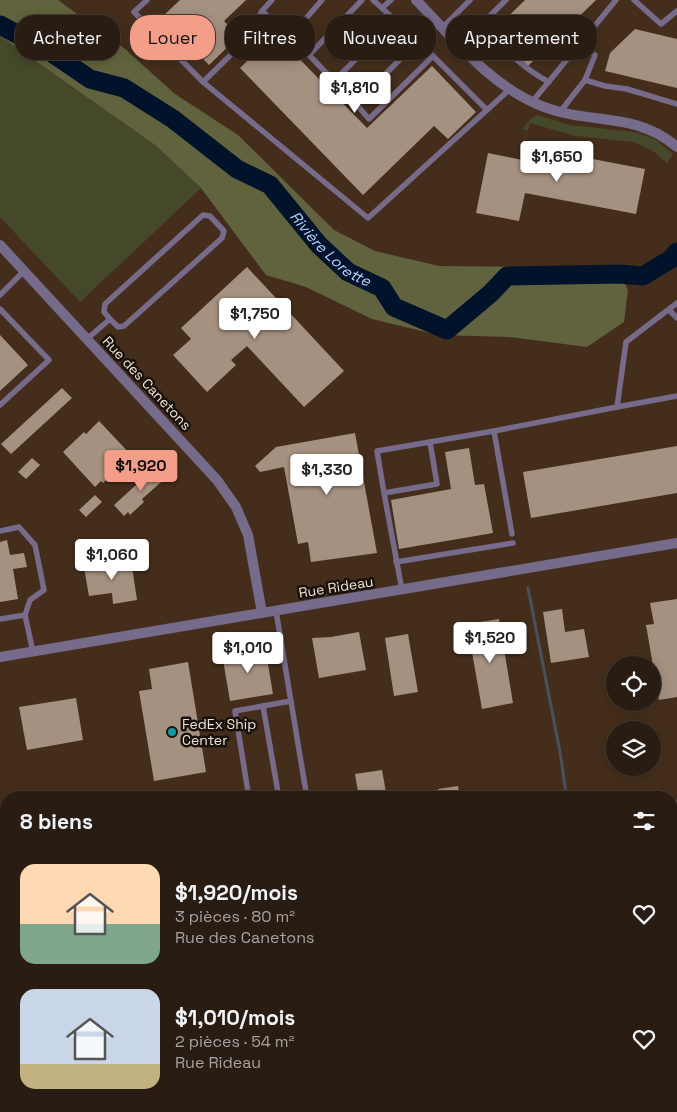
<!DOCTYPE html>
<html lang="fr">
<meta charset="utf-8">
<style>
:root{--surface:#291d13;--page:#31261c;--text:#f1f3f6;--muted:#a5a2a0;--line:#453b33;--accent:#f49e89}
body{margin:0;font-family:"Space Grotesk",sans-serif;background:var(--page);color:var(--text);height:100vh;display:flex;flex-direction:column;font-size:19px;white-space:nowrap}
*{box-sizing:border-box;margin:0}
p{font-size:16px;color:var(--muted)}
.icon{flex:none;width:28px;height:28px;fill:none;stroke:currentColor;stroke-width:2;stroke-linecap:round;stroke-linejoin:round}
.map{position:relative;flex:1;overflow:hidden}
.panel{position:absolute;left:0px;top:791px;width:678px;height:321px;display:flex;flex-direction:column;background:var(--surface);border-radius:20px 20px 0 0;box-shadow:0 2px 12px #0003,0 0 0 1px var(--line)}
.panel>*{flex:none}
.banner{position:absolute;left:15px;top:15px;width:648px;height:45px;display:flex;gap:10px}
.buttons{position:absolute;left:606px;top:656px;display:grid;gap:10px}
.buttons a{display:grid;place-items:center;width:55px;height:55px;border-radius:50%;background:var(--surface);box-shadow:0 2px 12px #0003,0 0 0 1px var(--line);font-size:25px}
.price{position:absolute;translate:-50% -42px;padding:0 11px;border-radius:5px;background:#fff;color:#222;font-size:16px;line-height:32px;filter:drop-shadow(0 1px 2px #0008)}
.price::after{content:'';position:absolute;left:50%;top:30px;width:15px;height:11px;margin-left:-8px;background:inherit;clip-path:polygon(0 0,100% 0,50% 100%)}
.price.selected{background:var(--accent);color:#111}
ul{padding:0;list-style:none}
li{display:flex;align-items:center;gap:15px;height:125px;padding:0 20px}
li span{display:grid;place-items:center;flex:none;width:140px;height:100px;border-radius:15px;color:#555}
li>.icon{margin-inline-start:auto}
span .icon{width:60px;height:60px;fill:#fffc;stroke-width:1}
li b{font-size:21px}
h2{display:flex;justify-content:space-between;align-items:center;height:60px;padding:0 20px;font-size:21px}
.pill{padding:0 18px;border-radius:20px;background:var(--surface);box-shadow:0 2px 12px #0003,0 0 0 1px var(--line);font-size:18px;line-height:45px}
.pill.selected{background:var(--accent);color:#111}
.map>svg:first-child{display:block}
</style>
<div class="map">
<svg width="677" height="1112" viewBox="0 0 677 1112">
<rect width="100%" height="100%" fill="#372719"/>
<g fill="#442e1b" fill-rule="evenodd">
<path d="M0,0h677v1112h-251l-5,-6h250v-308h-665v308h183l-31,6h-158zM615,665h37v37h-37zM615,730h37v38h-37z"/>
<path d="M369,1106h26l5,6h-55z"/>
</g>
<g fill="#46482a">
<path d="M0,36l155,109 46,43 -121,114 -80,-85z"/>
<path d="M538,115l32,10 65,7 20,7 18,15 -6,9 -14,-12 -19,-9 -59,-6 -45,-13 -2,8 -6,-2 11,-12z"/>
</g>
<path fill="#60633d" d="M0,0h58l67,49 50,45 63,41 96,95 41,21 64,15 179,2 10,22 -4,32 -37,25 -77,-10 -72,-2 -66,-16 -66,-32 -40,-12 -65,-87 -46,-43 -155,-109z"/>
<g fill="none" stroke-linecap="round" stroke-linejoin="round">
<path stroke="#485160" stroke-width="3" d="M528,588l32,164 6,41"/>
<path stroke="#01122b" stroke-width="19" id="s1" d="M0,25l49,26 41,28 34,9 49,31 64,50 33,16 49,60 29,27 34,16 12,19 53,23 44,-37 16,-17 112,-2 24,2 28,-17 6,-7"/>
</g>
<g fill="#a59180">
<path d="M180,0h66l-22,21 15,15 -30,29 -47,-48z"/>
<path d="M525,0h71l-68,66 -35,-35z"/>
<path d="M635,29l42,10v49l-72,-17 5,-18z"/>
<path d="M275,34l92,94 65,-62 44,46 -28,27 -14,-13 -71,69 -123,-127z"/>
<path d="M530,147l115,22 -9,45 -111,-21 -6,28 -43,-8 12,-60 39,8z"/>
<path d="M247,267l97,104 -40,36 -57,-61 -16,14 5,5 -29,27 -34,-37 18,-16 -10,-11z"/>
<path d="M0,335l28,30 -28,26z"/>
<path d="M62,388l10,10 -61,56 -10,-10z"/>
<path d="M99,421l33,35 -29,27 -2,-2 -6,6 -32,-35 21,-20 2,2z"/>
<path d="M355,433l22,120 -66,9 -3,-20 -10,2 -14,-77 -24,5 -5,-6 21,-19z"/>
<path d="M677,446v47l-146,25 -8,-46z"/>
<path d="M469,448l6,37 9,-1 9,49 -94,16 -8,-49 60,-11 -6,-37z"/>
<path d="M32,458l8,7 -14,14 -8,-7z"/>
<path d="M158,465l10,11 -26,23 2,3 -14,13 -2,-3 -4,4 -10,-11z"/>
<path d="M95,495l7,7 -16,15 -7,-7z"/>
<path d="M7,540l3,15 14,-2 3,14 -14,2 5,30 -18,3v-60z"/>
<path d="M131,560l6,40 -24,4 -1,-11 -23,3 -5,-28z"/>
<path d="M677,599v98l-18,3 -13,-75 8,-1 -4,-21z"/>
<path d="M562,609l3,23 19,-3 5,28 -38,6 -8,-51z"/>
<path d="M499,619l14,84 -31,6 -15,-85z"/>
<path d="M359,632l7,38 -47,8 -7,-40 19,-1z"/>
<path d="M408,634l10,58 -24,4 -9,-58z"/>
<path d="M265,646l8,48 -43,7 -8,-47z"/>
<path d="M188,662l18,110 -52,9 -15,-90 13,-2 -3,-20z"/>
<path d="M76,698l7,42 -56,10 -8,-43z"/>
<path d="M382,770l5,28h-28l-4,-24z"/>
<path d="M458,786l2,12h-21l-1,-9z"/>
<path d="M420,794v4h-18v-2z"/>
</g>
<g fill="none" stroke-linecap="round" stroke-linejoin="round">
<g stroke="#776b8c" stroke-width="5.5">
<path d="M147,0l-13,12 69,70 44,-43 15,-28"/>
<path d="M272,0l-10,11 47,44 47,49 62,-63 -45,-41"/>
<path d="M634,0l27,24 16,-13"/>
<path d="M382,8l9,-8"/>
<path d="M481,25c21,21 41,43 68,57"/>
<path d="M443,27l27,-27"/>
<path d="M290,37l32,-37"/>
<path d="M418,41l69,69"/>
<path d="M579,43l16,12 -10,25"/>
<path d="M460,45l46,-45"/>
<path d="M309,55l53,-55"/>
<path d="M334,81l61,-61"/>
<path d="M203,82l165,136 142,-129"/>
<path d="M532,102l84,-102"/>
<path d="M356,104l13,15 64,-63"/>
<path d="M560,112l25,-32 20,6 22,3 50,15"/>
<path d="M0,295l24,-24"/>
<path d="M0,309l49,51 -49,45"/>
<path d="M669,310l8,8"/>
<path d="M87,339l23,-20 -6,-7 1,-8 98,-89 7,1 14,15 -2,7 -98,88 -6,1 -8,-8"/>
<path d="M617,407l60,-11"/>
<path d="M494,431l18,103"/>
<path d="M430,442l64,-11 123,-24 9,-65 51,-39"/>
<path d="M384,493l-7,-42 53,-9 7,42 -53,9 18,97"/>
<path d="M0,531l19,-4 16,18 9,45 -14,10 -5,15"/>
<path d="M396,562l117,-19"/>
<path d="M276,611l31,187"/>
<path d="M0,619l25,-4 8,37"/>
<path d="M263,706l16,92"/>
<path d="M249,798l-14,-87 56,-10"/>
<path d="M671,974l6,-3"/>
<path d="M0,1106h6"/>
<path d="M555,1106l7,6"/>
<path d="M433,1112l7,-6"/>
</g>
<g stroke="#776b8c" stroke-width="10">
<path d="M416,0c39,40 75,87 128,107 47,18 91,4 133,40"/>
<path d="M0,245l217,235 19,27 12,28 14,78"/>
<path d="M0,657l677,-114"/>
<path d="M423,1106l4,6"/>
</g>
<g stroke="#baaea3" stroke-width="3" stroke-dasharray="10 5" stroke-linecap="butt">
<path d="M671,803l6,-1"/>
<path d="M0,916l6,-1"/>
<path d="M4,1093h2"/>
<path d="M166,1106l15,6"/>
<path d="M576,1106l12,6"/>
</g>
</g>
<circle fill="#0f9aa8" stroke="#19120b" stroke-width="2" cx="172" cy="732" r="5"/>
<g text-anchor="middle" stroke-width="5" stroke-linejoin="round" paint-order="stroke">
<g font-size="14" fill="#eee3da" stroke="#19120b">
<text transform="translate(147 383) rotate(47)" y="5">Rue des Canetons</text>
<text transform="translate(336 587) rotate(-9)" y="5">Rue Rideau</text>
</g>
<g font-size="14" fill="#eee3da" stroke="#19120b" text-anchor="start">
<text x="182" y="729">FedEx Ship<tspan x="182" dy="16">Center</tspan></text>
</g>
<g font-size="15" font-style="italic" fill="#b2d3fe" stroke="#19120b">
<text dy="5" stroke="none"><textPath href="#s1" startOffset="405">Rivière Lorette</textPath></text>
</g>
</g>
</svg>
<div class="buttons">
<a><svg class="icon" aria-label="locate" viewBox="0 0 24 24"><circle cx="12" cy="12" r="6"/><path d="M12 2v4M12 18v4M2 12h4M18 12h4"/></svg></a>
<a><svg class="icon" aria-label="layers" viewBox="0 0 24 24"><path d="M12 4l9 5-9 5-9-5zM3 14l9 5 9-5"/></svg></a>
</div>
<b class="price" style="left:355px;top:114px">$1,810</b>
<b class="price" style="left:557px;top:183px">$1,650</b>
<b class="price" style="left:255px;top:340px">$1,750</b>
<b class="price selected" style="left:141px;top:492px">$1,920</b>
<b class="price" style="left:327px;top:496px">$1,330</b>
<b class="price" style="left:112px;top:581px">$1,060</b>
<b class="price" style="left:490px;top:664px">$1,520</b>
<b class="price" style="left:248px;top:674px">$1,010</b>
<div class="banner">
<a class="pill">Acheter</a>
<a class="pill selected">Louer</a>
<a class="pill">Filtres</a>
<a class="pill">Nouveau</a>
<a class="pill">Appartement</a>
</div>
<section class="panel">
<h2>8 biens<svg class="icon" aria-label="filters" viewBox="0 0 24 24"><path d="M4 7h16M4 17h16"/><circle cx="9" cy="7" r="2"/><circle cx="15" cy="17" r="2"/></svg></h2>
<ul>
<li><span style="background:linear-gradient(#ffd9b3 60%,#7fa58c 0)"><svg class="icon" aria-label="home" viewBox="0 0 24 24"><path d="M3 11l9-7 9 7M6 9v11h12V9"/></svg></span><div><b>$1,920/mois</b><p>3 pièces · 80 m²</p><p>Rue des Canetons</p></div><svg class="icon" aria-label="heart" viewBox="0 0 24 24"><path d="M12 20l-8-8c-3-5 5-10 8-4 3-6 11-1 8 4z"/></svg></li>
<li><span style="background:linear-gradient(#c9d6e8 75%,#c2b280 0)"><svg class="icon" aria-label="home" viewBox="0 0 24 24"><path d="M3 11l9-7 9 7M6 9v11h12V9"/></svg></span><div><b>$1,010/mois</b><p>2 pièces · 54 m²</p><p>Rue Rideau</p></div><svg class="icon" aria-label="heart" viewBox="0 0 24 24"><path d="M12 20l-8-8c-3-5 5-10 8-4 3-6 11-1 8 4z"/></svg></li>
</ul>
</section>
</div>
